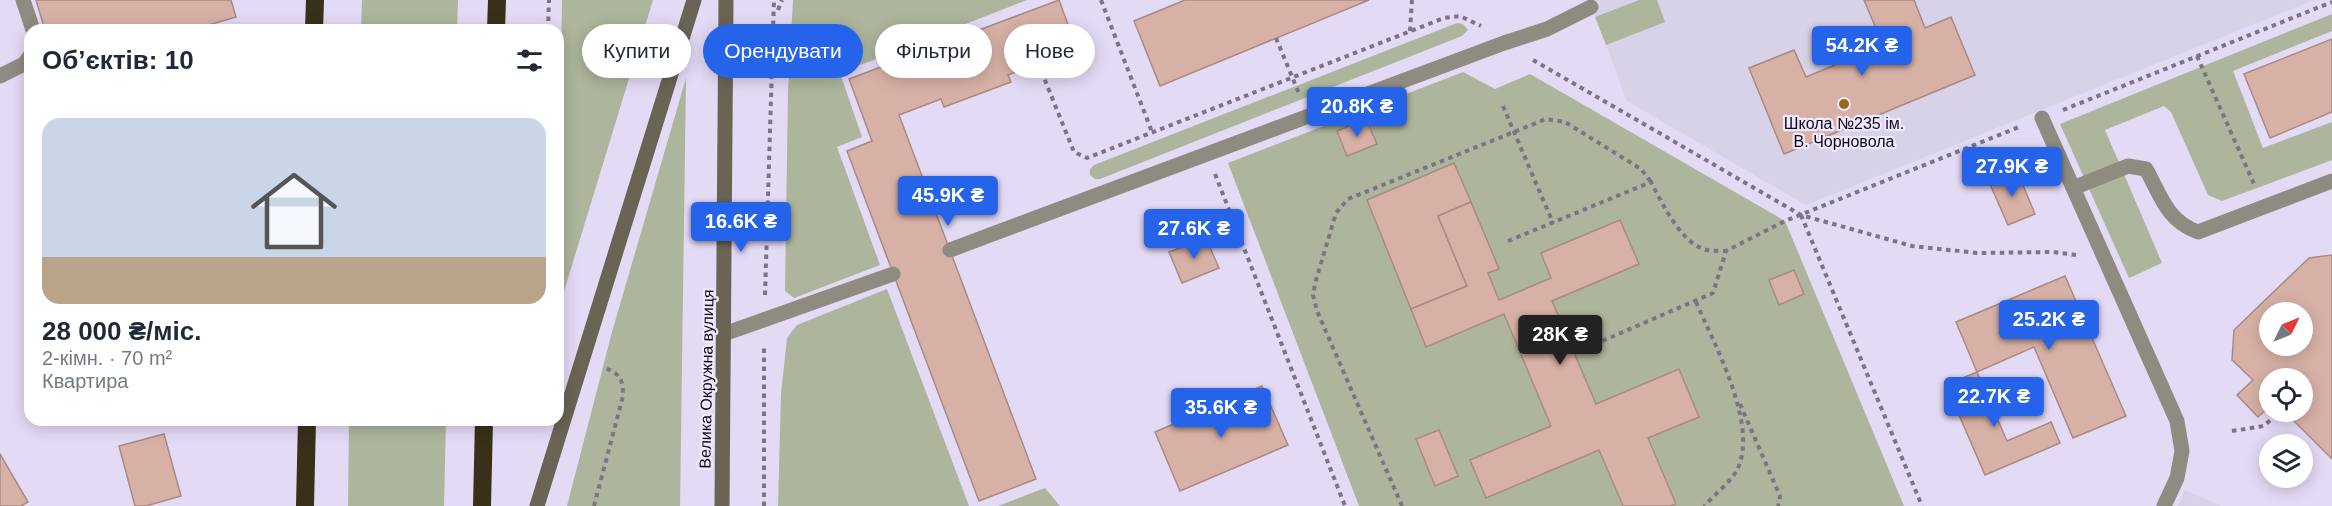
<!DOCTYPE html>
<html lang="uk">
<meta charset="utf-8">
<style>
:root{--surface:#fff;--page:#f6f6f7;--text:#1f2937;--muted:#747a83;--line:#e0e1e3;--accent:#2563eb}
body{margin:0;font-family:Helvetica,sans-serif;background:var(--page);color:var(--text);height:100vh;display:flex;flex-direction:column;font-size:22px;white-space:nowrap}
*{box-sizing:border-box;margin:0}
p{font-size:20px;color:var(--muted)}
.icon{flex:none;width:33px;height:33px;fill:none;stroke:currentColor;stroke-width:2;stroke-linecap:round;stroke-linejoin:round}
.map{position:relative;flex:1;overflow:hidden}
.sheet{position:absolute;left:24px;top:24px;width:540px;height:402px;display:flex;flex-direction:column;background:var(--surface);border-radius:18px;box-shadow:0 3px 15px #0003}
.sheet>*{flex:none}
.guide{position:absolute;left:582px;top:24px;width:570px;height:54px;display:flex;gap:12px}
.needle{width:39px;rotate:47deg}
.fabs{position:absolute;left:2259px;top:302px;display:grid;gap:12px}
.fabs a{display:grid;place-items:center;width:54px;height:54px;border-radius:50%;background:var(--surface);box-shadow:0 3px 15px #0003;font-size:30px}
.price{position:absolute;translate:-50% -51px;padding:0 14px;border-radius:6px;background:var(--accent);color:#fff;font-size:20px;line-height:39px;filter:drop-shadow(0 2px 3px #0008)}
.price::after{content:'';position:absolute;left:50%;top:36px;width:18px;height:14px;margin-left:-9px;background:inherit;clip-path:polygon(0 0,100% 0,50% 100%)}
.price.on{background:#222;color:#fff}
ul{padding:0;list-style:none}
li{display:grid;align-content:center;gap:12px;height:318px;padding:0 18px}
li+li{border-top:2px solid var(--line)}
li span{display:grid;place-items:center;height:186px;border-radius:18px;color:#555}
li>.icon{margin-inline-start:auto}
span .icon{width:108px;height:108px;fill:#fffc;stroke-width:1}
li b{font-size:26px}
h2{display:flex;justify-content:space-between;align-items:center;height:72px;padding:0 18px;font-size:26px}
.pill{padding:0 21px;border-radius:27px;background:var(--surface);box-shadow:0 3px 15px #0003;font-size:21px;line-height:54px}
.pill.on{background:var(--accent);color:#fff}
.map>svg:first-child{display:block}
</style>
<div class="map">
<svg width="2332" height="506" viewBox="0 0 2332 506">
<rect width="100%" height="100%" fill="#e3daf6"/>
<g fill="#d7d2e7">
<path d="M1589,0h725l-508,205 -179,-104z"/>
<path d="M2185,490l36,16h-43z"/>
</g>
<g fill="#adb59c">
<path d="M362,0h96l-1,30h-96z"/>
<path d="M562,0h91l-95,311z"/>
<path d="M793,0h234l-187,73 22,64 -25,10 43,118 -86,33 -9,-7 3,-200z"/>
<path d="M1639,0h18l8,22 -59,23 -11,-28z"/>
<path d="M2332,14v17l-99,40 30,77 69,-26v38l-110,41 -14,-6 -37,-83 -7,-6 -59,24 57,133 -33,15 -69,-154z"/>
<path d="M1457,23l6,1 5,6 -6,6 -362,143h-5l-5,-4v-6l4,-4z"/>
<path d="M1463,72l32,17 35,-15 255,147 119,285h-545l-131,-343z"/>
<path d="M686,78l-6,428h-113l45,-174z"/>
<path d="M887,289l82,217h-191l3,-112 6,-56 10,-13z"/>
<path d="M349,420h97l-2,86h-96z"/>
<path d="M1045,488l15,18h-62z"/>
</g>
<g fill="#d8b1a6" stroke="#a98a82" stroke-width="1.5" fill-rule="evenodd">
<path d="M36,0h195l5,17 -44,13h-147z"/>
<path d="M1059,0l18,49 -69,26 3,7 -67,25 -3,-8 -42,16 137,364 -57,22 -132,-350 25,-10 -23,-62z"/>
<path d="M1185,0h184l-209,86 -26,-65z"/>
<path d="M1864,0h50l11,28 26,-11 24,58 -191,79 -35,-86 45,-18 12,27 77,-32z"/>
<path d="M2332,39v73l-62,26 -26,-64z"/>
<path d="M1366,119l11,25 -30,12 -10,-25z"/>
<path d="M30,157v21h-1l-4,-20z"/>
<path d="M1454,163l17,39 -33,14 29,70 -56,23 -44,-109z"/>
<path d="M2017,171l18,43 -27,11 -19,-43z"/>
<path d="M1471,202l28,67 -11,4 11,27 52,-22 -10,-25 79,-33 19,44 -87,37 44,103 83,-35 20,48 -51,21 28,66 -6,2h-47l-24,-56 -113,48 -16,-38 81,-34 -47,-112 -78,33 -15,-38 56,-23 -29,-70z"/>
<path d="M1206,238l13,30 -37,15 -13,-31z"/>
<path d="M2332,255v204l-48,-48h18v-33h-32v28l-12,11 -21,-22 16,-15 -21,-20 2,-30 75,-72zM2270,312h32v33h-32z"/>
<path d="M1794,270l10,24 -25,11 -10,-25z"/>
<path d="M2065,276l61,140 -53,22 -39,-91 -57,25 -21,-50z"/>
<path d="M1977,372l30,69 44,-19 9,21 -75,32 -39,-90z"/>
<path d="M1262,386l26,59 -108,46 -25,-59z"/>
<path d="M1439,430l19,46 -23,10 -19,-47z"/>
<path d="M164,434l17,62 -35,10h-11l-16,-60z"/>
<path d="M0,454l28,48 -7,4h-21z"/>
</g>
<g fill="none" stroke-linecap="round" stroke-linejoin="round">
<g stroke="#7b7487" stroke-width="4" stroke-dasharray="4.5 4.5" stroke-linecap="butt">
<path d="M1101,0l51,132"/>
<path d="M778,10l4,-10"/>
<path d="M548,30l1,-30"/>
<path d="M1410,31l2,-31"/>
<path d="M1276,38l24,58"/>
<path d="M2197,56l57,128"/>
<path d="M1533,60l268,155 111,31 65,7 76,-1 23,3"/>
<path d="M1038,63l36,89 13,6 357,-140 16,-2 21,10"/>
<path d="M1503,106l50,117"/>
<path d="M2063,110l269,-108"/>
<path d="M1215,174l130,332"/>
<path d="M1801,215l121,291"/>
<path d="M1508,241l143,-59c11,21 31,63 56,68 6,1 13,1 19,1"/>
<path d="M765,295l9,-295"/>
<path d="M1696,302c18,42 62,121 42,166 -5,12 -25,28 -34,38"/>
<path d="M1586,348l127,-55 13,-42 59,-30 234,-94"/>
<path d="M1740,404l40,92 -2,10"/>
<path d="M2232,431l32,-5 16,-15"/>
<path d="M594,506l29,-110c0,-17 -3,-22 -18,-28"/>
<path d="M764,506v-161"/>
<path d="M1402,506l-85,-195 -4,-16 3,-15 20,-67 12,-14 198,-80 19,3 76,47 10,13"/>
</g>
<g stroke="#8f8b80" stroke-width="15">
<path d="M23,0l10,30"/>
<path d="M0,76l24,-12 6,-8"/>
<path d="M2042,118l135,303 5,30 -5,27 -13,28"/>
<path d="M2073,188l55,-22 18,3c15,27 21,52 52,63l134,-51"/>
<path d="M950,250l554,-207 43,-14 44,-22"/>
<path d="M724,334l169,-60"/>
</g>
<g stroke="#696453" stroke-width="15">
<path d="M537,506l157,-506"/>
<path d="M722,506l4,-506"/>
</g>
<g stroke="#383019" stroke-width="18">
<path d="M314,30l1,-30"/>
<path d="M496,30l1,-30"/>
<path d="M305,506l2,-86"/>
<path d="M482,506l2,-86"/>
</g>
</g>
<circle fill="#99681a" stroke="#f0e8ff" stroke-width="2" cx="1844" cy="104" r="6"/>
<g text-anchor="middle" stroke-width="4.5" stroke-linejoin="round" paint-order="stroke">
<g font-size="16" fill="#0f0b15" stroke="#f0e8ff">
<text x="1844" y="129">Школа №235 ім.<tspan x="1844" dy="18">В. Чорновола</tspan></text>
</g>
<g font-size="16" fill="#0f0b15" stroke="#f0e8ff">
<text transform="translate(706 379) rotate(-89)" y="6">Велика Окружна вулиця</text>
</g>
</g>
</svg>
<div class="fabs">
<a><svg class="needle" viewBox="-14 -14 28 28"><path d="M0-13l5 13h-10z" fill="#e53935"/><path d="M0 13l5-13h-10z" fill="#747a83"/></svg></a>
<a><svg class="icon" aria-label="locate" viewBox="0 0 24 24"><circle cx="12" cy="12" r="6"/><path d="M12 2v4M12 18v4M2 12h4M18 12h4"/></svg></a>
<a><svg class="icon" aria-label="layers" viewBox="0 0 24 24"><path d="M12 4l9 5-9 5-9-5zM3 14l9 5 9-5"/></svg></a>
</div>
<b class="price" style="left:1862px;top:77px">54.2K ₴</b>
<b class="price" style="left:1357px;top:138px">20.8K ₴</b>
<b class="price" style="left:2012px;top:198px">27.9K ₴</b>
<b class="price" style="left:948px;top:227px">45.9K ₴</b>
<b class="price" style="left:741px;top:253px">16.6K ₴</b>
<b class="price" style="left:1194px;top:260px">27.6K ₴</b>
<b class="price" style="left:2049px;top:351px">25.2K ₴</b>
<b class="price on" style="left:1560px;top:366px">28K ₴</b>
<b class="price" style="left:1994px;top:428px">22.7K ₴</b>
<b class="price" style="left:1221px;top:439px">35.6K ₴</b>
<div class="guide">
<a class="pill">Купити</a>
<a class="pill on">Орендувати</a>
<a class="pill">Фільтри</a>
<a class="pill">Нове</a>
</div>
<section class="sheet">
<h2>Об’єктів: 10<svg class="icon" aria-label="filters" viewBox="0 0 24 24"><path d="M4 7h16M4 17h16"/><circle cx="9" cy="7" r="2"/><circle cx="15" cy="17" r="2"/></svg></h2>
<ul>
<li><span style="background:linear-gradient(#c9d6e8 75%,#b9a48a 0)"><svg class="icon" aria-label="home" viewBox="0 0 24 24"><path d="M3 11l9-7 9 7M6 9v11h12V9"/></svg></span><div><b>28 000 ₴/міс.</b><p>2-кімн. · 70 m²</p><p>Квартира</p></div></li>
</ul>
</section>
</div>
